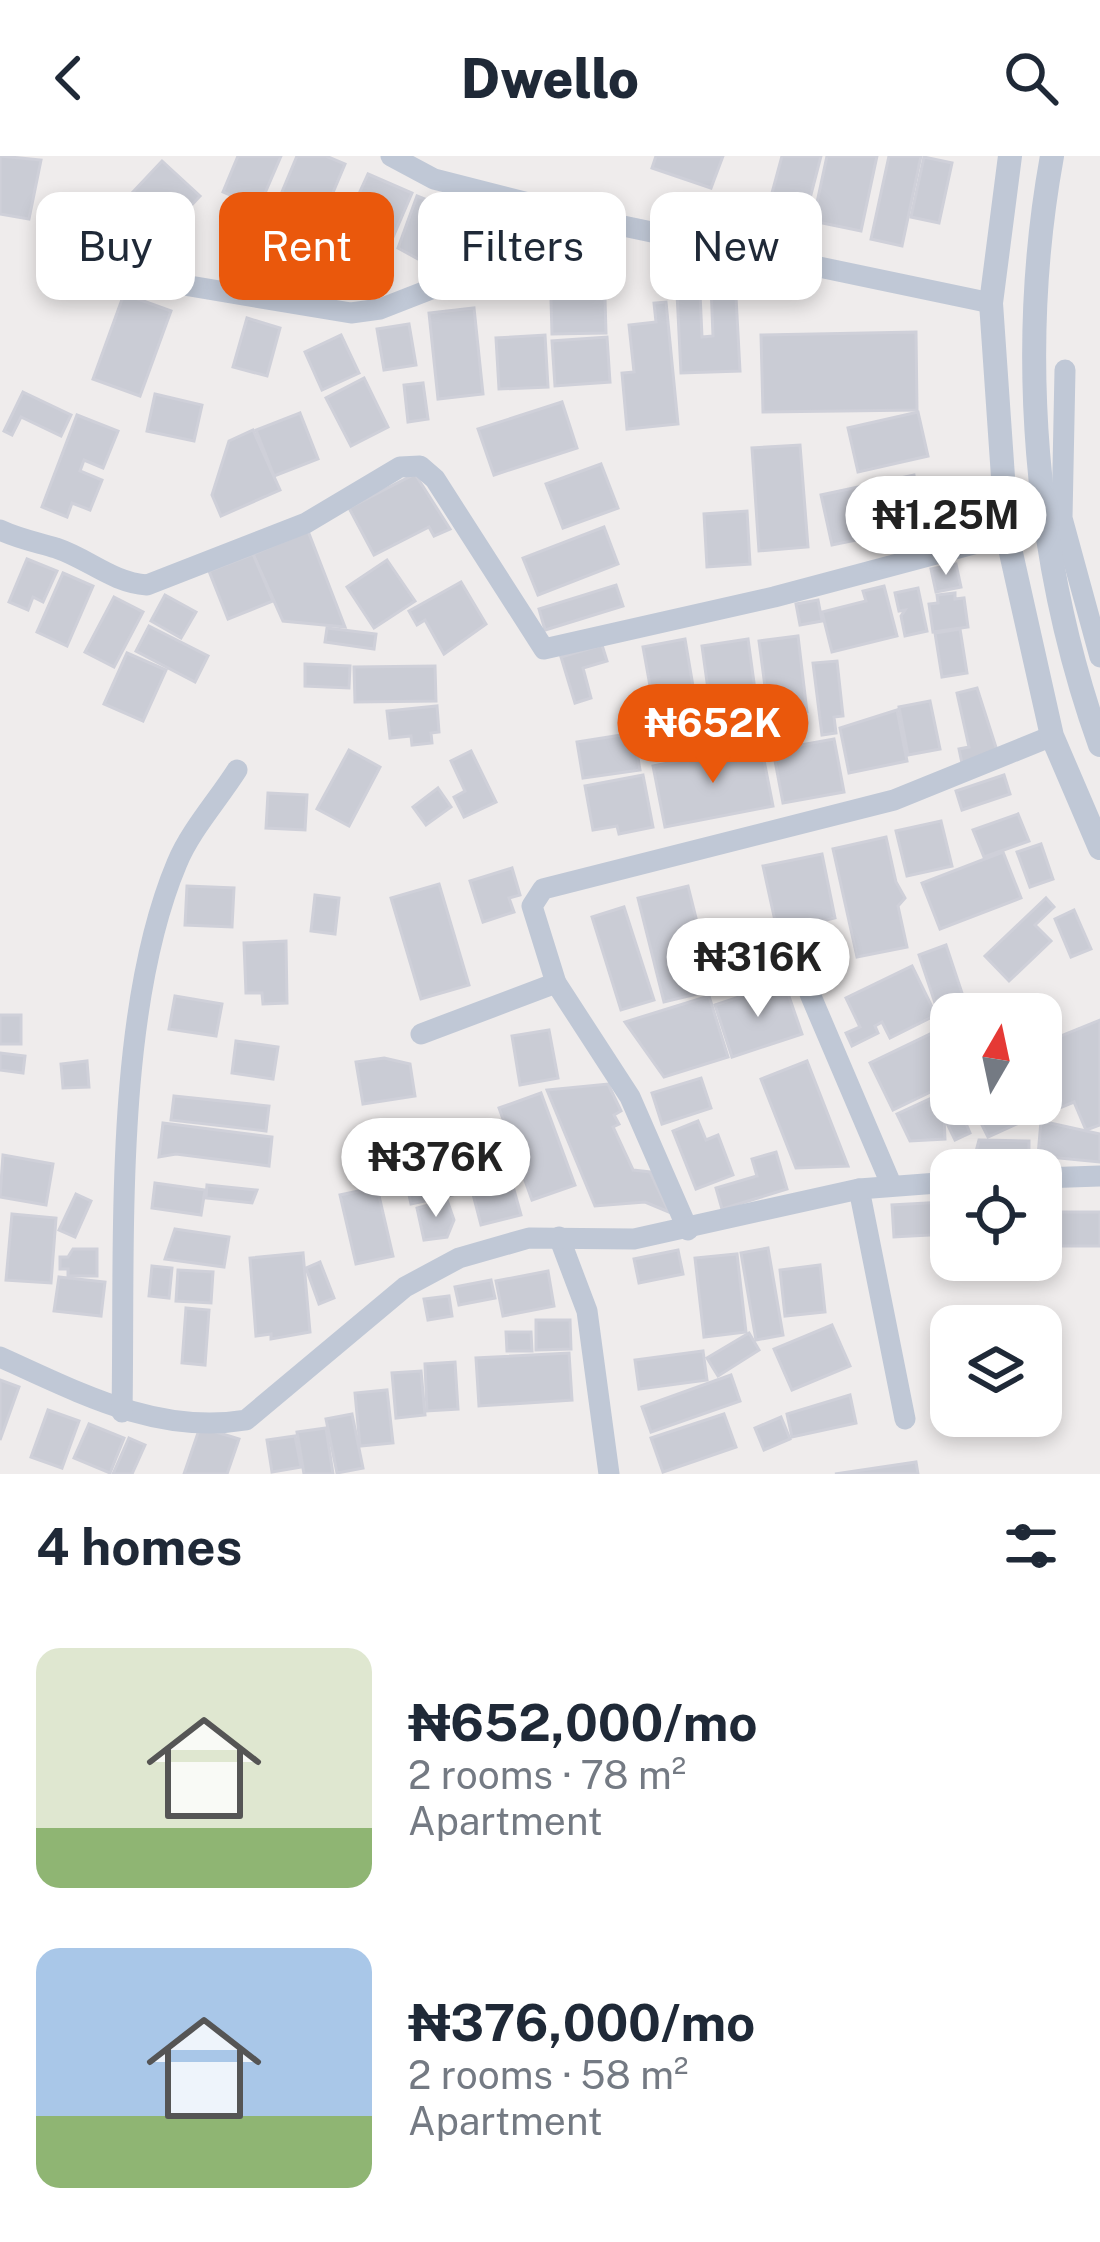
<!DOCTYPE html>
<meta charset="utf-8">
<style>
:root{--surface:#fff;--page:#f2f2f3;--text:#1f2937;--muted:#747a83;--accent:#ea580c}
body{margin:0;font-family:"Public Sans",sans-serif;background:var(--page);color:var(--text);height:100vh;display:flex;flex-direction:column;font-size:45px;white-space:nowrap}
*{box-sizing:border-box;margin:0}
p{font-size:39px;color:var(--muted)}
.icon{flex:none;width:66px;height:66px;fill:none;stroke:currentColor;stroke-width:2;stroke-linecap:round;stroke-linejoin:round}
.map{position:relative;height:1318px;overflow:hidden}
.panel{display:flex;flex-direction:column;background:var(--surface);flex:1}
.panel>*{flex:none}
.banner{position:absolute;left:36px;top:36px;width:1029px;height:108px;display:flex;gap:24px}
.needle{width:78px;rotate:9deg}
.buttons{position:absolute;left:930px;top:837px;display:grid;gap:24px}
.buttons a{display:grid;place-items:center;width:132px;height:132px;border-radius:24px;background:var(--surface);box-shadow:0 6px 18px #0003;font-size:60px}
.price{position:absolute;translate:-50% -102px;padding:0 27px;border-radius:42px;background:#fff;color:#222;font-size:39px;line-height:78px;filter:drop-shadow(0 3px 6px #0008)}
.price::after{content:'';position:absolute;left:50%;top:72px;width:36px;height:27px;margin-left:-18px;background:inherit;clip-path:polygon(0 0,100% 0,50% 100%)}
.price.current{background:var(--accent);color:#fff}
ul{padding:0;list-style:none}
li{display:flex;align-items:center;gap:36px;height:300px;padding:0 36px}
li span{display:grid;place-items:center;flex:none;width:336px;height:240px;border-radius:24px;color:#555}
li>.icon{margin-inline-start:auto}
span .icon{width:144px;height:144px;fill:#fffc;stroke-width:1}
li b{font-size:51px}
h2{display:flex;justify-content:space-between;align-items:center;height:144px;padding:0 36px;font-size:51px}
.tag{padding:0 42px;border-radius:24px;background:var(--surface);box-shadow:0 6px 18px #0003;font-size:42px;line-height:108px}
.tag.current{background:var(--accent);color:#fff}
header{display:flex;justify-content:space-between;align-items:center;height:156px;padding:0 36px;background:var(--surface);font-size:54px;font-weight:800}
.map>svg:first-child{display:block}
</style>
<header><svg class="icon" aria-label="back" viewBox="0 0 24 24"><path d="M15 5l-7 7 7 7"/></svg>Dwello<svg class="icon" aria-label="search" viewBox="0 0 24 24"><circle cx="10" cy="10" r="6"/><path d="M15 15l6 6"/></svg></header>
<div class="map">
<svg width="1100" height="1318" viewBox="0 0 1100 1318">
<rect width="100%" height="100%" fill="#efecec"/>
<g fill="#caccd5" stroke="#cfd0d9" stroke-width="3">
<path d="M0,0l41,4 -12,59 -29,-5z"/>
<path d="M238,0h43l-22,51 -36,-15z"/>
<path d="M297,0h29l19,8 -38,90 -43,-19z"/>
<path d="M656,0h67l-12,32 -59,-20z"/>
<path d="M782,0h39l-15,58 -37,-10z"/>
<path d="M827,0h50l-16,75 -48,-10z"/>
<path d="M889,0h32l-19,90 -31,-7z"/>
<path d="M924,1l28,6 -13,60 -28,-6z"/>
<path d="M162,5l38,35 -29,31 -38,-35z"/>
<path d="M368,18l44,19 -43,100 -47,-21 20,-49 28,12 2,-7 -24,-10z"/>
<path d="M266,40l11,5 -14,31 -27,-11 7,-18 17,8z"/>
<path d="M417,40l33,13 -21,56 -31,-17z"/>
<path d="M457,45l47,11 -11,43 -30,-7 2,-10 -16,-4z"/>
<path d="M734,104l6,111 -59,2 -5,-100 23,-2 3,66 11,-1 -3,-75z"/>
<path d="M54,107l59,12 -3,16 -60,-12z"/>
<path d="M604,107l2,70 -54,1 -2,-69z"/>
<path d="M124,138l47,17 -31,85 -47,-17z"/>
<path d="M666,146l12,122 -51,5 -5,-56 12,-1 -5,-47 27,-3 -2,-19z"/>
<path d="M474,152l9,86 -45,5 -9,-86z"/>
<path d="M247,162l33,10 -13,48 -34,-9z"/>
<path d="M409,168l7,41 -32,5 -7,-41z"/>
<path d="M916,176l1,78 -154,2 -2,-77z"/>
<path d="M341,179l18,38 -37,17 -17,-38z"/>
<path d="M545,179l3,52 -49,2 -3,-51z"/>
<path d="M607,181l3,45 -55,4 -3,-45z"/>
<path d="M364,222l24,49 -37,19 -25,-48z"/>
<path d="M423,227l5,36 -20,3 -4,-37z"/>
<path d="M23,236l48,23 -10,21 -40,-19 -9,18 -8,-4z"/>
<path d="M155,238l47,11 -8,36 -47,-10z"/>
<path d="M562,246l15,46 -83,27 -16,-46z"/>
<path d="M918,256l10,44 -70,16 -10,-44z"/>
<path d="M300,257l18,46 -44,17 -18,-46z"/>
<path d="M77,259l41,16 -15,37 -19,-8 -4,11 22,9 -12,30 -18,-7 -5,14 -25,-10z"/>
<path d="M253,274l27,60 -59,26 -9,-21 17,-54z"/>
<path d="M800,289l8,102 -49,4 -7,-103z"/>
<path d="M601,308l17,44 -55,20 -17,-44z"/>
<path d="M415,318l35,55 -16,7 -5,-9 -55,28 -25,-47z"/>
<path d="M914,319l10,51 -92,19 -11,-50z"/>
<path d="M747,355l3,53 -43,3 -3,-53z"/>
<path d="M604,371l14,37 -80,31 -15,-37z"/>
<path d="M308,375l37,96 -62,-6 -30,-67z"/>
<path d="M253,398l20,47 -45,18 -19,-48z"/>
<path d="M27,403l30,12 -14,31 -10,-5 -5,13 -19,-8z"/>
<path d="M387,404l28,41 -41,27 -27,-41z"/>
<path d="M956,408l5,23 -25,5 -5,-23z"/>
<path d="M63,417l30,13 -26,60 -30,-14z"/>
<path d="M461,426l25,42 -42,30 -19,-34 -8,5 -8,-14z"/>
<path d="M616,429l7,21 -78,24 -6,-21z"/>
<path d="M884,430l13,50 -65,16 -10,-40 44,-11 -3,-10z"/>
<path d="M918,432l9,43 -22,5 -4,-20 4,-6 -6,1 -4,-18z"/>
<path d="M955,437v6l9,-1 4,29 -35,5 -4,-28 9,-1 -1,-8z"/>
<path d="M165,439l31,17 -15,26 -30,-17z"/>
<path d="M114,441l29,15 -29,55 -29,-15z"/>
<path d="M818,444l4,21 -22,4 -4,-21z"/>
<path d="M149,470l59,30 -13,26 -59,-31z"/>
<path d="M327,472l49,6 -2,15 -49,-7z"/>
<path d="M960,473l7,44 -25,4 -7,-44z"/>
<path d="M798,480l9,76 -38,5 -10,-76z"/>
<path d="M685,483l19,112 -41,7 -20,-111z"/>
<path d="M748,483l14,102 -46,6 -14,-101z"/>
<path d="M602,489l5,16 -24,7 8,30 -16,5 -14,-46z"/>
<path d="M127,497l39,17 -23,51 -39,-17z"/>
<path d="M837,505l6,55 -9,1 2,16 -14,2 -9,-72z"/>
<path d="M305,508l45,2 -1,22 -44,-2z"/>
<path d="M435,510l1,35 -81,1 -1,-35z"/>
<path d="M977,532l23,72 -37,8 -4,-19 10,-2 -12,-54z"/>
<path d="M930,545l10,48 -32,6 -9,-48z"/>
<path d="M437,550l2,26 -8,1 1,10 -20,2 -1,-9 -21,2 -3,-27z"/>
<path d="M897,554l10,51 -58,12 -9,-45z"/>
<path d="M634,577l6,37 -57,8 -6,-36z"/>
<path d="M834,583l10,53 -61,11 -10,-53z"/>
<path d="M761,589l12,61 -108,21 -12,-61z"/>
<path d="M349,594l31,17 -31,59 -32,-17z"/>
<path d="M471,595l25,51 -32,15 -10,-20 11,-6 -14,-30z"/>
<path d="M643,619l10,52 -34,7 -2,-8 -24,4 -8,-44z"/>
<path d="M1004,619l6,19 -48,16 -6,-19z"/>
<path d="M438,632l13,19 -25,18 -13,-18z"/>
<path d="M268,637l39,2 -2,35 -39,-2z"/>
<path d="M1018,658l11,27 -45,16 -11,-27z"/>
<path d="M941,665l11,45 -45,10 -11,-45z"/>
<path d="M886,681l10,45 9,16 -7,8 9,41 -50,10 -24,-108z"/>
<path d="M1041,688l12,35 -23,8 -13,-35z"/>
<path d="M1003,696l18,46 -81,31 -18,-46z"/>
<path d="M822,698l13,64 -21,5 3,13 -22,5 -2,-14 -16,3 -14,-64z"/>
<path d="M512,712l8,27 -11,3 5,14 -31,10 -13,-41z"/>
<path d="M439,728l30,101 -48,14 -30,-101z"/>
<path d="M187,730l47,2 -2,39 -47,-2z"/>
<path d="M688,730l26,104 -50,12 -26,-104z"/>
<path d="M315,739l24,3 -4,36 -24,-3z"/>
<path d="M1046,742l8,9 -19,18 16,16 -42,40 -24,-25z"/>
<path d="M624,751l30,93 -33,10 -29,-93z"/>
<path d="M1074,754l17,39 -20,8 -16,-38z"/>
<path d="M286,785l1,62 -24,1 -1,-11h-16l-2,-50z"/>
<path d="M946,789l17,51 -27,10 -17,-51z"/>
<path d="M912,810l24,49 -46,23 -8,-16 -7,4 3,7 -26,13 -6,-13 14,-6 -14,-29z"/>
<path d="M784,826l18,52 -70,23 -17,-52z"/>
<path d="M175,840l47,8 -6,32 -47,-7z"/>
<path d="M709,840l19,61 -64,20 -39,-55z"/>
<rect x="0" y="859" width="21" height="29"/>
<path d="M1100,864v105l-14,5 -12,-28 -39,16 -5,-14h11v-60z"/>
<path d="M951,868v58l-58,28 -23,-47z"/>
<path d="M549,874l9,48 -38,7 -8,-49z"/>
<path d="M236,885l42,6 -5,32 -41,-6z"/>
<path d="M0,897l25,3 -2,17 -23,-3z"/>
<path d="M384,902l26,6 5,32 -52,8 -7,-42z"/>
<path d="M87,905l2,26 -26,1 -2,-24z"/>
<path d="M807,905l41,105 -52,2 -35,-89z"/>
<path d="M701,922l10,30 -49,16 -10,-31z"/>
<path d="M608,928l13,27 -7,4 5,9 -6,3 20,43 17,2 19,40 -24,-10 -50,4 -48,-116z"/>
<path d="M951,933v15h61l9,18 -33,15 -11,-22 -12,6 5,12 -15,7 -11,-23 1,22 -35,2 -13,-27z"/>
<path d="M541,937l34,92 -43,15 -33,-92z"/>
<path d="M174,940l95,10 -3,25 -95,-11z"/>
<path d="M698,965l8,19 12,-5 15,40 -37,14 -23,-58z"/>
<path d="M1041,965l59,13v28l-62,-6z"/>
<path d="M163,967l109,14 -3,29 -93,-12 -17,3z"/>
<path d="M437,969l15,70 -41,9 -10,-46 15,-3 -6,-24z"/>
<path d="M979,984l50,1v19l-55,-1z"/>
<path d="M776,996l11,37 -65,20 -6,-21 41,-12 -5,-17z"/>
<path d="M3,999l50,9 -7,41 -46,-8z"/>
<path d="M507,1009l14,50 -40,10 -13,-50z"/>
<path d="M155,1027l50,7 -4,25 -49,-7z"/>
<path d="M207,1029l50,5 -5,13 -46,-5z"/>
<path d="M377,1031l16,69 -37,8 -16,-69z"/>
<path d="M76,1038l15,7 -16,36 -16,-7z"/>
<path d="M447,1044l7,20 -7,17 -23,3 -7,-32z"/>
<path d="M944,1046l3,32 -53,3 -2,-32z"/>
<rect x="1061" y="1056" width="39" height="34"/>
<path d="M12,1058l44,4 -5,65 -45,-3z"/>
<path d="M175,1073l54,8 -5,30 -59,-8z"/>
<path d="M768,1092l15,87 -27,5 -15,-87z"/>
<path d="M73,1093h24v27h-29v-7h-8v-12h8z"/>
<path d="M678,1094l5,24 -44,9 -5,-24z"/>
<path d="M303,1097l7,79 -39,7v-5l-15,2 -6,-78z"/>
<path d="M737,1098l9,78 -42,5 -9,-79z"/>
<path d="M320,1106l14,36 -15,6 -13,-36z"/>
<path d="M820,1109l5,47 -40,4 -5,-46z"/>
<path d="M152,1110l20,2 -3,30 -20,-2z"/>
<path d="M178,1114l35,2 -2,31 -35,-2z"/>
<path d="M548,1115l6,35 -51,10 -7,-35z"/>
<path d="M59,1121l46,5 -4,34 -47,-5z"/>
<path d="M491,1124l4,18 -36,7 -4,-18z"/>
<path d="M449,1140l3,20 -24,4 -4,-21z"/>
<path d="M186,1152l23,2 -4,55 -23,-2z"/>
<path d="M536,1164h34l1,29 -35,1z"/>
<path d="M832,1169l18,41 -58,24 -18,-41z"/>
<path d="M506,1176h25l1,19h-25z"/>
<path d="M749,1177l10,17 -41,26 -11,-18z"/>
<path d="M703,1195l4,29 -68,9 -4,-29z"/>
<path d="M569,1197l3,47 -93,6 -3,-48z"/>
<path d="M455,1206l3,47 -31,2 -2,-47z"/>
<path d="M421,1215l4,44 -29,3 -4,-45z"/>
<path d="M731,1219l9,26 -89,31 -9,-25z"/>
<path d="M0,1224l19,7 -19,53z"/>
<path d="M387,1234l6,53 -33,3 -5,-53z"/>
<path d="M850,1239l6,28 -64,14 -5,-23z"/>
<path d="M48,1254l31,11 -17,47 -31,-11z"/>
<path d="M352,1258l11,54 -26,5 -11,-54z"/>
<path d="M724,1258l12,33 -73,25 -12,-34z"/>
<path d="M781,1261l9,22 -26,11 -9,-22z"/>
<path d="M89,1268l35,14 -14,35 -36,-15z"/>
<path d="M200,1271l39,12 -12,35h-43z"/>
<path d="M326,1272l7,46h-29l-7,-42z"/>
<path d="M295,1280l6,31 -29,5 -5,-32z"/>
<path d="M129,1282l16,7 -13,29h-19z"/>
<path d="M916,1306l2,12h-83z"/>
</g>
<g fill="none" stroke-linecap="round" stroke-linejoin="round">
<g stroke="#c0c8d6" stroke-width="21">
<path d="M391,0l43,23 170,43 387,81"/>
<path d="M172,127l179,30 29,-4 223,-87"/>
<path d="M1065,214l-3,148 38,139"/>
<path d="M0,374c19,9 36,12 56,18 33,11 55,34 91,37l159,-62 94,-56 20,-1 15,13 109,170 230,-52 233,-62"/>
<path d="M810,838l81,190"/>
<path d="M421,878l135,-51"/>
<path d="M1041,1022l59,-2"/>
<path d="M859,1033l46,230"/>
<path d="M688,1074l-58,-133 -74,-114 -24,-77 11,-17 351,-89 158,-64"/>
<path d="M559,1081l28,74 22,163"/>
<path d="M0,1201c78,35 157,78 246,63l159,-133 54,-29 70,-20 105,1 225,-50 92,-7"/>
<path d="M122,1256c3,-164 -9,-397 55,-549 13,-32 41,-63 60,-93"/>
</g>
<g stroke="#c0c8d6" stroke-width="24">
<path d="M1010,0l-19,147 16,232 45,201 48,112"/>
<path d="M1052,0c-35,192 -18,405 48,589"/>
</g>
</g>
</svg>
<div class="buttons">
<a><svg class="needle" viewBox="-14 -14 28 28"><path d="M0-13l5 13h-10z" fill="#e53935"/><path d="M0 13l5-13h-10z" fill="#747a83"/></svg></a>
<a><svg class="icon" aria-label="locate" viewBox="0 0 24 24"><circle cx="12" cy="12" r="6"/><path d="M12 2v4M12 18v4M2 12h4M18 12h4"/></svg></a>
<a><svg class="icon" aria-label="layers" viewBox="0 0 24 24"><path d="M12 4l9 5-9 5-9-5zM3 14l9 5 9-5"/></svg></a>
</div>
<b class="price" style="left:946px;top:422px">₦1.25M</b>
<b class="price current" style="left:713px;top:630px">₦652K</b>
<b class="price" style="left:758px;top:864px">₦316K</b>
<b class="price" style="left:436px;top:1064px">₦376K</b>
<div class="banner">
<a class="tag">Buy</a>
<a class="tag current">Rent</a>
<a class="tag">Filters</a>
<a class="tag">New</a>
</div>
</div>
<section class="panel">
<h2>4 homes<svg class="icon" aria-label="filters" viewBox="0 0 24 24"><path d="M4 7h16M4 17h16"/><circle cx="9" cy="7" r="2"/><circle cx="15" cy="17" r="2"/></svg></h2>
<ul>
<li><span style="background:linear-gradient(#dfe7d0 75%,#8fb573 0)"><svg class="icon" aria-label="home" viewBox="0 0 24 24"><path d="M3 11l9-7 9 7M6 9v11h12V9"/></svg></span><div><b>₦652,000/mo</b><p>2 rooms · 78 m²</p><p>Apartment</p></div></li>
<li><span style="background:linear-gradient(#a9c7e8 70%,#8fb573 0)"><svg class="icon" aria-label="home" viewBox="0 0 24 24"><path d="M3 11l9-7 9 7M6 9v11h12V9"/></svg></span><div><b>₦376,000/mo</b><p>2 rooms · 58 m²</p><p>Apartment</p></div></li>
</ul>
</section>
